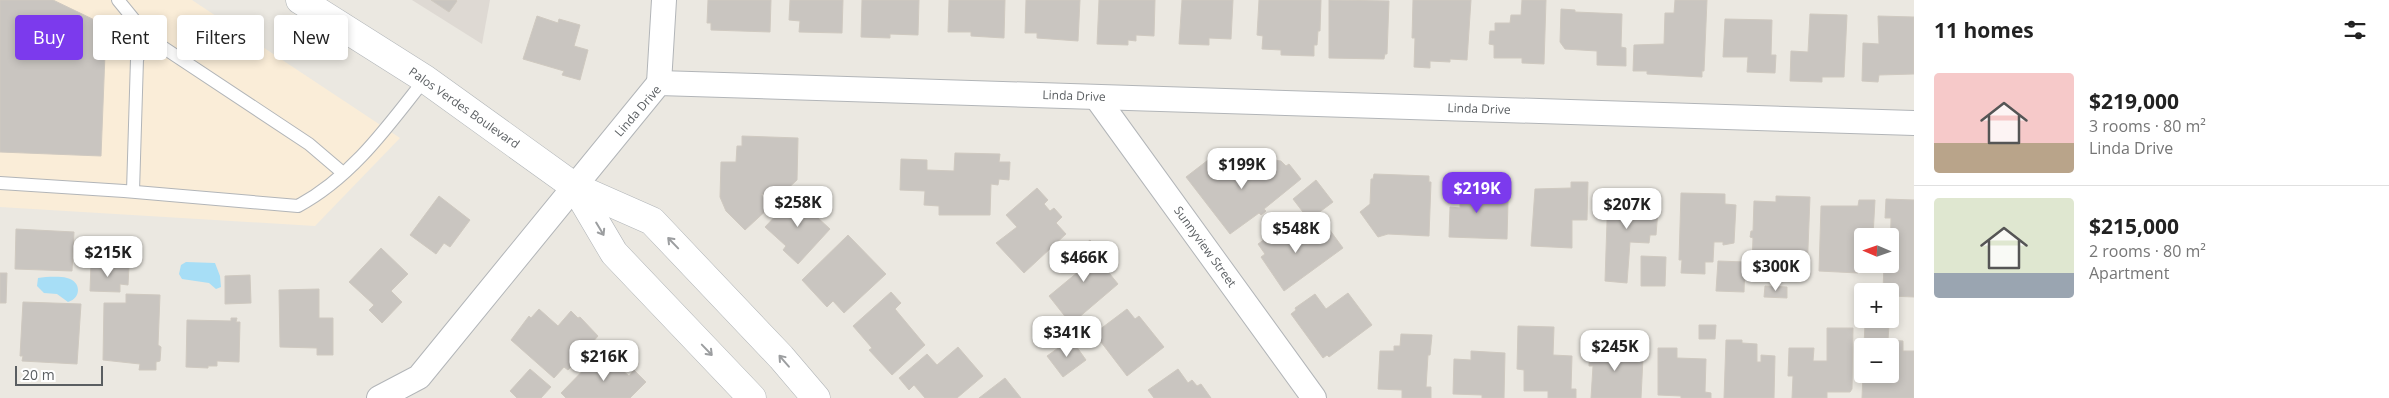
<!DOCTYPE html>
<meta charset="utf-8">
<style>
:root{--surface:#fff;--page:#f6f6f6;--text:#222;--muted:#767676;--line:#e0e0e0;--accent:#7c3aed}
body{margin:0;font-family:"Open Sans",sans-serif;background:var(--page);color:var(--text);height:100vh;display:flex;flex-direction:column;font-size:19px;white-space:nowrap}
*{box-sizing:border-box;margin:0}
p{font-size:16px;color:var(--muted)}
.icon{flex:none;width:28px;height:28px;fill:none;stroke:currentColor;stroke-width:2;stroke-linecap:round;stroke-linejoin:round}
.map{position:relative;flex:1;overflow:hidden}
.drawer{display:flex;flex-direction:column;background:var(--surface);width:475px}
.drawer>*{flex:none}
.hud{position:absolute;left:15px;top:15px;width:475px;height:45px;display:flex;gap:10px}
.needle{width:32px;rotate:272deg}
.buttons{position:absolute;left:1854px;top:228px;display:grid;gap:10px}
.buttons a{display:grid;place-items:center;width:45px;height:45px;border-radius:5px;background:var(--surface);box-shadow:0 2px 8px #0003;font-size:25px}
.scale{position:absolute;left:15px;bottom:12px;width:88px;box-sizing:border-box;padding-left:5px;border:2px solid #5a5e61;border-top:0;font-size:14px;line-height:18px;white-space:nowrap;color:#5a5e61;-webkit-text-stroke:4px #fff;paint-order:stroke}
.price{position:absolute;translate:-50% -42px;padding:0 11px;border-radius:10px;background:#fff;color:#222;font-size:16px;line-height:32px;filter:drop-shadow(0 1px 2px #0008)}
.price::after{content:'';position:absolute;left:50%;top:30px;width:15px;height:11px;margin-left:-8px;background:inherit;clip-path:polygon(0 0,100% 0,50% 100%)}
.price.current{background:var(--accent);color:#fff}
ul{padding:0;list-style:none}
li{display:flex;align-items:center;gap:15px;height:125px;padding:0 20px}
li+li{border-top:1px solid var(--line)}
li span{display:grid;place-items:center;flex:none;width:140px;height:100px;border-radius:5px;color:#555}
li>.icon{margin-inline-start:auto}
span .icon{width:60px;height:60px;fill:#fffc;stroke-width:1}
li b{font-size:21px}
h2{display:flex;justify-content:space-between;align-items:center;height:60px;padding:0 20px;font-size:21px}
.tag{padding:0 18px;border-radius:5px;background:var(--surface);box-shadow:0 2px 8px #0003;font-size:18px;line-height:45px}
.tag.current{background:var(--accent);color:#fff}
main{display:flex;flex:1;min-height:0}
.map>svg:first-child{display:block}
</style>
<main>
<div class="map">
<svg width="1914" height="398" viewBox="0 0 1914 398">
<rect width="100%" height="100%" fill="#ebe8e1"/>
<path fill="#faedd8" d="M0,0h192l208,138 -85,88 -315,-19z"/>
<path fill="#ded9d3" d="M412,0h78l-8,44z"/>
<g fill="#a7def6">
<path d="M186,262l29,1 5,13 1,11 -5,2 -7,-6 -27,-4 -3,-5 2,-9z"/>
<path d="M38,278c8,-1 21,-2 29,0 14,3 15,20 1,24l-11,-8 -13,-1 -7,-7z"/>
</g>
<g fill="#c9c5c0" stroke="#cfc9c0">
<path d="M0,0h53l56,27 -1,28 -3,-1 -4,102 -101,-4z"/>
<path d="M431,0h25l1,1 -8,11z"/>
<path d="M708,0h63l-1,32 -59,-2v-7h-4z"/>
<path d="M790,0h53l-1,33 -43,-1 1,-11 -11,-1z"/>
<path d="M862,0h57l-1,35 -28,-1v4l-29,-1z"/>
<path d="M949,0h56l-1,38 -33,-2v-4h-23z"/>
<path d="M1026,0h54l-2,41 -41,-3v-5h-12z"/>
<path d="M1099,0h56l-1,36 -18,-1v6l-8,-1v5l-31,-1z"/>
<path d="M1182,0h51l-2,39 -22,-1v7l-30,-1z"/>
<path d="M1259,0h62l-1,31h-2l-1,14h-3v11l-33,-1v-5l-19,-1 1,-13 -6,-1z"/>
<path d="M1329,0l60,1 -2,53h-2l-1,5 -55,-1z"/>
<path d="M1413,0h58l-4,60 -17,-1v3l-20,-1v7l-16,-1 1,-29h-3z"/>
<path d="M1522,0h24l-2,64 -22,-1v-5h-28v-13l-5,-1 1,-13h5v-8h15l1,-8h10z"/>
<path d="M1675,0h32l-3,71h-2v6l-55,-3v-3h-14l1,-26 30,-1 1,-31h9z"/>
<path d="M1561,9l14,1v2l47,2 -1,33 5,1v18l-29,-1v-14l-32,-2 -5,-7z"/>
<path d="M1810,14l37,1 -3,62h-22v5l-32,-1 1,-30 17,1z"/>
<path d="M537,16l21,7 1,-4 21,6 -6,21 14,4 -8,30 -18,-5 2,-4 -41,-12z"/>
<path d="M1878,16l36,1v57l-35,1 -1,7 -16,-1 1,-38 16,1z"/>
<path d="M1725,19l47,1 -1,35h5l-1,18 -28,-1 1,-15h-25z"/>
<path d="M742,136l56,2 -1,42 -12,11h-12l-1,4 -11,-1 10,12 -26,24 -19,-19 -6,-14 1,-35h15l1,-16h5z"/>
<path d="M955,153l45,1 -1,8h11l-1,18 -10,-1 -1,6 -7,-1 -1,31h-51v-9l-15,-1 1,-14 -25,-1 1,-31 26,1v10l27,1z"/>
<path d="M1212,157l15,21 9,1 2,3 29,-23 14,2 5,5 3,-2 12,15 -37,30 2,2 -5,4 -2,-2 -29,21 -44,-57z"/>
<path d="M1374,174l55,2v6h2l-2,54 -41,-2 -10,3 -18,-25 10,-8 1,-25h2z"/>
<path d="M1316,180l17,22 -24,18 -16,-21z"/>
<path d="M1571,182h17l-1,38h-15v28l-41,-2 4,-57 36,-1z"/>
<path d="M1448,185l37,1 -1,14 24,1 -1,38 -58,-2 1,-30 10,1v-5h-12z"/>
<path d="M1037,188l11,12 -4,4 6,7 4,-3 8,9 -6,6 10,11 -42,39 -28,-30 21,-16 -11,-12z"/>
<path d="M799,191l10,10 -4,5 25,23 -32,35 -15,-14 3,-4 -21,-19z"/>
<path d="M1608,192l51,5 -3,38h-6l-1,8 -19,-1 -3,41 -22,-2z"/>
<path d="M1681,193l44,1v10l11,1 -2,38 -11,2v-3h-9l-1,20h-8v12l-24,-1 1,-13h-3z"/>
<path d="M439,196l31,24 -20,27 -6,-4 -8,11 -26,-19z"/>
<path d="M1776,196l34,1 -3,77 -30,-1v-9l-25,-1 1,-25 -3,-1 1,-6h2l1,-30 22,1z"/>
<path d="M1886,199l28,1v97l-24,-1v-5h-7l1,-27h6l1,-46h-6z"/>
<path d="M1859,200h16l-2,36 -14,1 -1,36 -39,-2 2,-65h37z"/>
<path d="M1290,221l18,24 21,-16 14,19 -59,43 -23,-34 4,-3 -7,-10z"/>
<path d="M16,229l58,3 -2,39 -57,-2z"/>
<path d="M848,235l38,39 -42,39 -11,-12 -6,6 -25,-27z"/>
<path d="M1090,240l19,24 -4,4 13,16 -47,40 -22,-28 29,-24 -11,-13z"/>
<path d="M381,248l27,26 -17,17 11,11 -20,21 -13,-13 5,-5 -25,-23z"/>
<path d="M1641,256l25,1 -1,29h-24z"/>
<path d="M1718,261l27,1 -1,30 -28,-1z"/>
<path d="M91,264l38,2 -1,19 -8,-1v8l-30,-1z"/>
<path d="M0,273h7l-1,30h-6z"/>
<path d="M250,275l1,28 -26,1v-28z"/>
<path d="M1765,286l22,1v11l-23,-1z"/>
<path d="M319,289v29h14v37h-16v-7l-37,-1 -1,-57z"/>
<path d="M891,292l10,11 -6,6 30,36 -33,30 -23,-25 3,-2 -19,-22z"/>
<path d="M1348,293l24,32 -43,32 -2,-2 -4,3 -32,-44 5,-4 -1,-2 20,-14 11,15z"/>
<path d="M126,294l34,1 -2,50 3,2 -1,14 -4,1v8h-17l1,-6 -37,-4 1,-57h22z"/>
<path d="M23,302l58,2 -4,60 -55,-3 1,-5h-3z"/>
<path d="M539,309l19,17 13,-15 7,7 2,-1 18,19 -30,34 -4,-3 -10,11 -43,-38 18,-24 2,2z"/>
<path d="M1127,309l8,10 4,-3 25,31 -37,29 -26,-34 -3,1 -4,-4 3,-3 -2,-3z"/>
<path d="M231,318h6l-1,4h4l-1,40 -22,-1v5h-9v2l-22,-1 1,-47 44,1z"/>
<path d="M1865,324l24,1 -1,15 15,1v10h11v47h-52l1,-24h27v-28h-26z"/>
<path d="M1699,325h17l-1,14h-16z"/>
<path d="M1518,326l36,1 -1,28 19,1 -1,33h5v9h-28v-7h-24v-21l-7,-1z"/>
<path d="M1827,328h26l-1,61 -2,3h-23v6h-35l1,-22h-5l1,-28h25l-1,13h14z"/>
<path d="M1401,334l31,1 -2,20h-2l-2,32h5v11h-29v-8l-24,-1 2,-38h14v-5h6z"/>
<path d="M1071,339l15,21 -23,17 -16,-21z"/>
<path d="M1615,339h9l1,18 18,1 -2,40h-50l2,-32h-4l1,-24 25,1z"/>
<path d="M1726,340h16v3l15,1v18h4v-7l14,1 -1,42h-50z"/>
<path d="M958,347l25,29 -26,22h-32l-11,-13 -5,5 -10,-12 28,-24 10,11z"/>
<path d="M1658,348h19v10l29,1 -1,33 6,1v5h-30v-2l-23,-1z"/>
<path d="M1471,351l34,2 -1,45h-22v-3l-29,-1 1,-35 17,1z"/>
<path d="M601,352l28,24 5,-6 12,12 -16,16h-64l-5,-5z"/>
<path d="M530,369l21,18 -10,11h-24l-7,-7z"/>
<path d="M1178,369l10,14 4,-3 5,6 4,-2 10,14h-57l-6,-8z"/>
<path d="M1005,378l16,20h-42z"/>
</g>
<g fill="none" stroke-linecap="round" stroke-linejoin="round">
<defs>
<g id="service">
<path d="M118,0l31,38"/>
<path d="M0,183l124,8 174,15c54,-29 90,-80 127,-127"/>
<path d="M133,191l4,-132 12,-21 160,106 34,29"/>
</g>
<g id="minor">
<path d="M659,83l5,-83"/>
<path d="M1096,97l218,301"/>
<path d="M379,398l40,-21 240,-294 1255,40"/>
</g>
<g id="secondary">
<path d="M300,0l125,79 150,108 77,34 129,136 35,41"/>
<path d="M575,187l39,66 138,145"/>
</g>
</defs>
<use href="#service" stroke="#b2b5b8" stroke-width="14"/>
<use href="#minor" stroke="#b2b5b8" stroke-width="26"/>
<use href="#secondary" stroke="#b1b5b8" stroke-width="29"/>
<use href="#service" stroke="#fff" stroke-width="12"/>
<use href="#minor" stroke="#fff" stroke-width="24"/>
<use href="#secondary" stroke="#fff" stroke-width="28"/>
</g>
<defs><path id="oneway-shaft" d="M-6 0H5M1.5-3L5.5 0L1.5 3" fill="none" stroke-width="1.6" stroke-linecap="round" stroke-linejoin="round" transform="scale(1.25)"/></defs>
<g stroke="#9c9ea0">
<use href="#oneway-shaft" transform="translate(600 229) rotate(59)"/>
<use href="#oneway-shaft" transform="translate(673 243) rotate(-134)"/>
<use href="#oneway-shaft" transform="translate(707 350) rotate(46)"/>
<use href="#oneway-shaft" transform="translate(784 361) rotate(-131)"/>
</g>
<g text-anchor="middle" stroke-width="4" stroke-linejoin="round" paint-order="stroke">
<g font-size="12" fill="#5a5e61" stroke="#fff">
<text transform="translate(1074 96) rotate(2)" y="4">Linda Drive</text>
<text transform="translate(464 108) rotate(35)" y="4">Palos Verdes Boulevard</text>
<text transform="translate(1479 109) rotate(2)" y="4">Linda Drive</text>
<text transform="translate(638 111) rotate(-49)" y="4">Linda Drive</text>
<text transform="translate(1205 247) rotate(54)" y="4">Sunnyview Street</text>
</g>
</g>
</svg>
<div class="buttons">
<a><svg class="needle" viewBox="-14 -14 28 28"><path d="M0-13l5 13h-10z" fill="#e53935"/><path d="M0 13l5-13h-10z" fill="#767676"/></svg></a>
<a>+</a>
<a>−</a>
</div>
<div class="scale">20 m</div>
<b class="price" style="left:1242px;top:190px">$199K</b>
<b class="price current" style="left:1477px;top:214px">$219K</b>
<b class="price" style="left:798px;top:228px">$258K</b>
<b class="price" style="left:1627px;top:230px">$207K</b>
<b class="price" style="left:1296px;top:254px">$548K</b>
<b class="price" style="left:108px;top:278px">$215K</b>
<b class="price" style="left:1084px;top:283px">$466K</b>
<b class="price" style="left:1776px;top:292px">$300K</b>
<b class="price" style="left:1067px;top:358px">$341K</b>
<b class="price" style="left:1615px;top:372px">$245K</b>
<b class="price" style="left:604px;top:382px">$216K</b>
<div class="hud">
<a class="tag current">Buy</a>
<a class="tag">Rent</a>
<a class="tag">Filters</a>
<a class="tag">New</a>
</div>
</div>
<section class="drawer">
<h2>11 homes<svg class="icon" aria-label="filters" viewBox="0 0 24 24"><path d="M4 7h16M4 17h16"/><circle cx="9" cy="7" r="2"/><circle cx="15" cy="17" r="2"/></svg></h2>
<ul>
<li><span style="background:linear-gradient(#f6c9c9 70%,#b9a48a 0)"><svg class="icon" aria-label="home" viewBox="0 0 24 24"><path d="M3 11l9-7 9 7M6 9v11h12V9"/></svg></span><div><b>$219,000</b><p>3 rooms · 80 m²</p><p>Linda Drive</p></div></li>
<li><span style="background:linear-gradient(#dfe7d0 75%,#9aa5b1 0)"><svg class="icon" aria-label="home" viewBox="0 0 24 24"><path d="M3 11l9-7 9 7M6 9v11h12V9"/></svg></span><div><b>$215,000</b><p>2 rooms · 80 m²</p><p>Apartment</p></div></li>
</ul>
</section>
</main>
